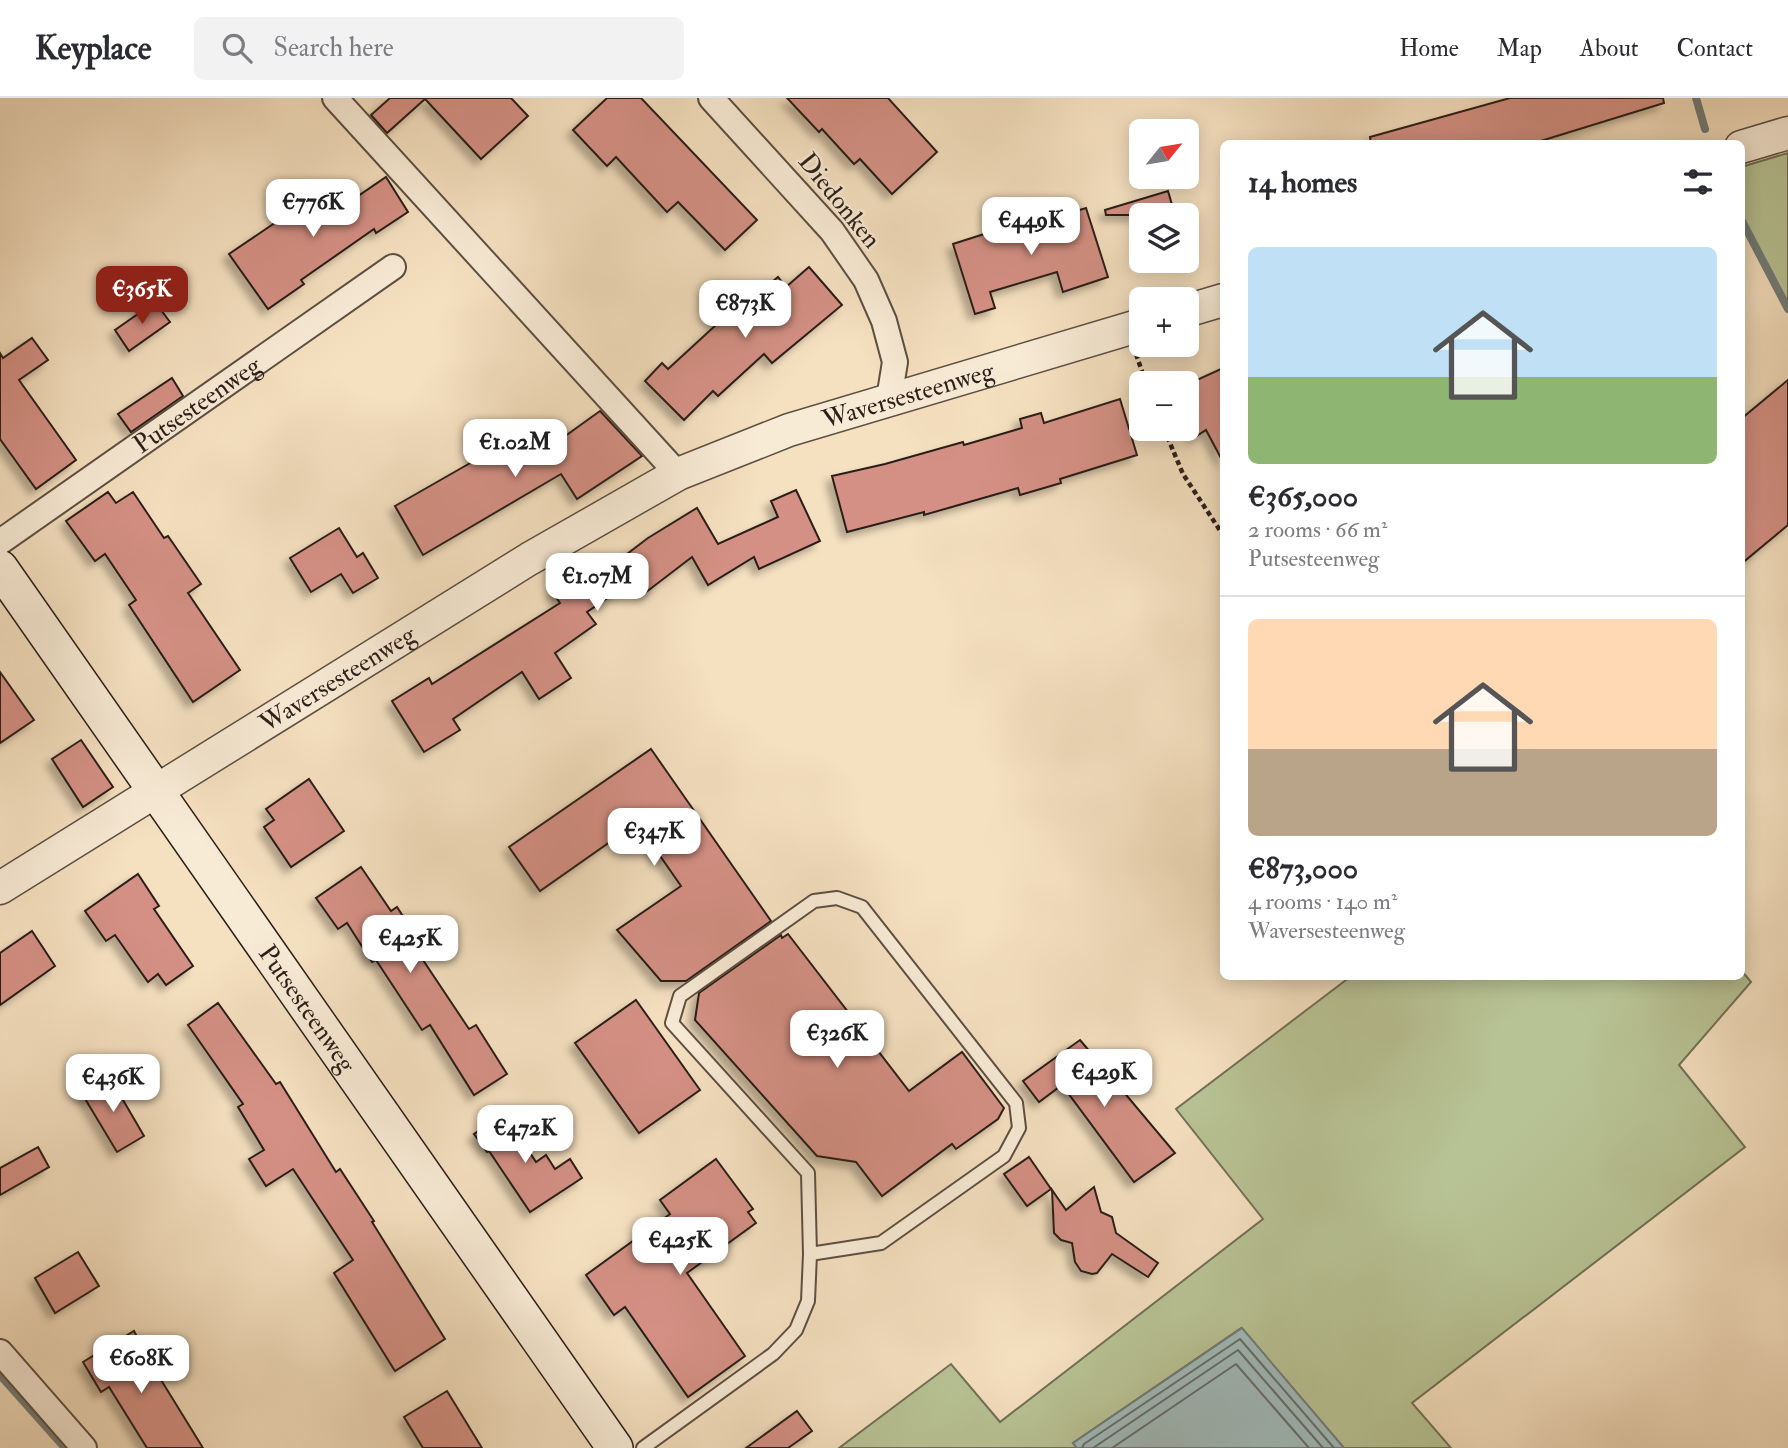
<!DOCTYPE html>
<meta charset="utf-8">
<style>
:root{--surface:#fff;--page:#f2f2f3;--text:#2b2b33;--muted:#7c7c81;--line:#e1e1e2;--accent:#8f2418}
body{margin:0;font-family:"IM FELL Double Pica",serif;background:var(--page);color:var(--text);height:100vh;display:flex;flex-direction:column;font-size:26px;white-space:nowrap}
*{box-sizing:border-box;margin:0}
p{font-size:23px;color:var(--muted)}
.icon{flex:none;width:38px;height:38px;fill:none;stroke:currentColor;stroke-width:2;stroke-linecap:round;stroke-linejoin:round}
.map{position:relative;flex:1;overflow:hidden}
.details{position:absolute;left:1220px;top:42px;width:525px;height:840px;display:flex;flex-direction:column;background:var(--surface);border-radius:10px;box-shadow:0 4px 18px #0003}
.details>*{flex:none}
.needle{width:46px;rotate:60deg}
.controls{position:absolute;left:1129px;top:21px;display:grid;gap:14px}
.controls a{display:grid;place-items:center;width:70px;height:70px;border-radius:10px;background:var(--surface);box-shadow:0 4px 18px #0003;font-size:35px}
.price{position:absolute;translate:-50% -60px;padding:0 16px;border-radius:14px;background:#fff;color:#222;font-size:23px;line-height:46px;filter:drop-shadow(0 2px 4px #0008)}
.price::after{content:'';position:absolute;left:50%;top:42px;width:21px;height:16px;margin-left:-10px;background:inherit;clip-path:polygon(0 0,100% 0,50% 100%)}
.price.current{background:var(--accent);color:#fff}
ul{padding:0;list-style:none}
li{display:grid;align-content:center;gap:14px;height:371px;padding:0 28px}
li+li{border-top:2px solid var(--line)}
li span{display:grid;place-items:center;height:217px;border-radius:10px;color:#555}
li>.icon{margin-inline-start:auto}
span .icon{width:126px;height:126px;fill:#fffc;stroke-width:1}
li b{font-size:30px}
h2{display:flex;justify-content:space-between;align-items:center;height:84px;padding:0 28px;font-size:30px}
header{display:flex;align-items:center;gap:42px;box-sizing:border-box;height:98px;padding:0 35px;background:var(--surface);border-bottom:2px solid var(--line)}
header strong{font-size:33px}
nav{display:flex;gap:38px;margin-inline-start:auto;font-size:24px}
.search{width:490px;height:63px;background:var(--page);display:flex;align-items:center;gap:18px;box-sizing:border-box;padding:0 24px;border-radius:10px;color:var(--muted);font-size:26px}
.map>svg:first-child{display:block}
</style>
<header>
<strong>Keyplace</strong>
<div class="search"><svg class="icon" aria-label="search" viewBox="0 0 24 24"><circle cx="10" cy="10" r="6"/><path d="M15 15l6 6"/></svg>Search here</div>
<nav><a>Home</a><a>Map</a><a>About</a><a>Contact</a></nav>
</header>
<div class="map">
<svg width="1788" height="1350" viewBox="0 0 1788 1350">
<defs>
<filter id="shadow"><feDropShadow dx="-6" dy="6" stdDeviation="3.5" flood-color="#0004"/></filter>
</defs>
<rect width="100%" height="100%" fill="#f5e0c0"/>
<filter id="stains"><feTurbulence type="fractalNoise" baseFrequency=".00286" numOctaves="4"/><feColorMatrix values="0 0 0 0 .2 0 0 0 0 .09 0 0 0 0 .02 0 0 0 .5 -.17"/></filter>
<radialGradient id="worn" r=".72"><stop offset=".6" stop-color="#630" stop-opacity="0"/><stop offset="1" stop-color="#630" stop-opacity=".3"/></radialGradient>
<g fill="#b8c395" stroke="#717157" stroke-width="2">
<path d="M1788,55v153h-3l-44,-87v-52z"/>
<path d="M1741,872l10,12 -72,83 66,82 -333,256 39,45h-107l-103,-120 -168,115 4,5h-238l112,-84 49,58 263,-203 -87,-110 174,-132 391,-1z"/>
</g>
<path fill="#a0bbbb" stroke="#717d7a" stroke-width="2" d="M1242,1230l102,120h-267l-4,-5z"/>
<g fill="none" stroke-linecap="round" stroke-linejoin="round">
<g stroke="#656d6a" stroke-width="2">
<path d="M1082,1350l2,-4 156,-105 94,109"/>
<path d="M1093,1350l145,-98 85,98"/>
<path d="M1112,1350l124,-84 73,84"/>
</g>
<g stroke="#717d7a" stroke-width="8">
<path d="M1696,0l9,31"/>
<path d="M1741,121l47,90"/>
<path d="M0,1277l65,73"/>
</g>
</g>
<g fill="#d49084" stroke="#2a1f19" stroke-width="2" filter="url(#shadow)">
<path d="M390,0h121l17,18 -47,43 -56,-60 -38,34 -16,-18z"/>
<path d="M607,0h34l116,122 -32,30 -47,-48 -11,10 -51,-55 -9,9 -34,-36z"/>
<path d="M787,0h101l49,54 -45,42 -32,-35 -6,5 -32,-35 -3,3z"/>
<path d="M1510,0h153l1,5 -133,41h-160l-1,-7z"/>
<path d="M386,79l22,35 -32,21 -2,-4 -73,51 3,4 -36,25 -39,-55 96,-65 14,20z"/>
<path d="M1168,93l7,24h-69l-1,-5z"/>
<path d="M1086,110l22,69 -45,15 -6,-20 -67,20 5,16 -20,6 -22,-70 53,-17 2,5z"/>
<path d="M809,169l33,38 -70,58 -8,-9 -46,42 -5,-5 -29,29 -39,-39 17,-18 6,6 61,-56 -4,-4 16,-14 6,8 31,-26 8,10z"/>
<path d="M155,204l15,20 -41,29 -14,-21z"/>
<path d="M32,240l16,22 -29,20 57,80 -40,29 -36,-50v-86l3,5z"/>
<path d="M1223,270v94l-17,-32 -11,7 -9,-18v-34z"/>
<path d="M172,280l11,18 -52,36 -13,-18z"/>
<path d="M1788,282v145l-47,39v-145z"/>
<path d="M1120,301l17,56 -77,24 1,4 -41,12 -2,-7 -94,27v-3l-77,20 -15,-56 53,-12 78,-22 1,3 58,-17 -2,-9 21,-6 3,10z"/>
<path d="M600,313l42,45 -65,43 -16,-25 -138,81 -28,-49 112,-64 6,10 40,-25 8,12z"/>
<path d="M796,392l24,51 -61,28 -5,-12 -46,28 -16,-28 -47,36 -11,-13 -47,32 9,12 -41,29 16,25 -32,21 -17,-27 -69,47 7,11 -36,22 -32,-51 37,-23 3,6 128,-81 -8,-11 31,-21 7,11 58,-44 49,-30 21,36 60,-27 -7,-16z"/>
<path d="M108,394l8,11 17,-11 31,46 4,-2 33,48 -13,9 52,77 -47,32 -64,-97 7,-5 -31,-46 -10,7 -29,-40z"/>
<path d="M339,430l18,29 6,-4 15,25 -25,15 -12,-19 -30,18 -21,-34z"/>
<path d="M0,574l34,48 -34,23z"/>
<path d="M81,642l32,47 -30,20 -31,-48z"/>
<path d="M651,651l120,172 -85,60h-25l-44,-51 64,-44 -44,-63 -97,68 -31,-44z"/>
<path d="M309,681l35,52 -53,36 -27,-40 10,-7 -8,-11z"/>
<path d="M361,769l30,44 6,-4 18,28 -6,4 60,90 7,-4 31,49 -33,21 -44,-70 -8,5 -46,-70 -4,2 -25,-39 -9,6 -22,-31z"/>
<path d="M138,776l21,32 -5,3 39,57 -27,19 -8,-11 -10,8 -33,-47 -9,6 -21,-30z"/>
<path d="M32,833l23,35 -55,39v-52z"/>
<path d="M788,836l121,157 53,-39 42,56 -6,11 -42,30 -4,-5 -70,52 -26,-34 -39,-6 -122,-136 4,-27 82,-58 1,3z"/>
<path d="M636,902l64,90 -61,43 -64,-90z"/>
<path d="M218,905l58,81 4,-2 56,90 4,-3 34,52 -2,1 73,117 -50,32 -61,-98 19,-13 -60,-91 -27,17 -17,-27 15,-9 -26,-43 5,-3 -55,-79z"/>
<path d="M1080,942l95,113 -41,29 -72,-97 -23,17 -16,-21z"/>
<path d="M109,978l35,60 -27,16 -36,-60z"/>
<path d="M505,1016l31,48 10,-7 9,14 15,-10 12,19 -52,34 -41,-61 -2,1 -13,-18z"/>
<path d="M38,1049l11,20 -49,28v-27z"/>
<path d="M1029,1059l22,32 -24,17 -23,-32z"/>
<path d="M716,1061l37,50 -5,3 8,11 -69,50 58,83 -57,41 -63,-90 -11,8 -28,-40 84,-61 -10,-14z"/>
<path d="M1094,1089l7,25 11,5 4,16 42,30 -10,14 -36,-23 -15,19 -5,1 -11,-3 -6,-9 -3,-19 -11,-3 -7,-7 -2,-43 14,20z"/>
<path d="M78,1154l21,34 -44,27 -20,-35z"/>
<path d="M134,1233l16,31 53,86h-56l-38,-61 -8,5 -18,-30z"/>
<path d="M447,1293l35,57h-59l-19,-31z"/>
<path d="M797,1313l15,20 -24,17h-42z"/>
</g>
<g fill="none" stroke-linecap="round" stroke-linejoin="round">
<defs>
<path id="service" d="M643,1350l130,-94 23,-24 12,-29 2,-47 -2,-81 -136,-150 8,-27 134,-95 23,-3 25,9 154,196 3,25 -15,28 -123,87 -71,11"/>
<g id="minor">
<path d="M335,0l343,376"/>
<path d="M711,0l121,133 34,49 18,41 11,41 -6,37"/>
<path id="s1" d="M0,444l393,-275"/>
<path d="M0,1254l84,96"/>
</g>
<g id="tertiary">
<path d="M1741,49l47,-14"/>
<path d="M1186,213l37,-11"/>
<path id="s2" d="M0,790l529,-329 149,-85 111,-44 352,-105"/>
</g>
<g id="secondary">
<path id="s3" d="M0,470l615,880"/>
</g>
</defs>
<use href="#service" stroke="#5d4f43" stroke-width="16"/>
<use href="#minor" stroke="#5d4f43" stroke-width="28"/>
<use href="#tertiary" stroke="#5d4f43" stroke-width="35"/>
<use href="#secondary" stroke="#2a1f19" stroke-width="38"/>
<g stroke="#2a1f19" stroke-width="4.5" stroke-dasharray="5 3.5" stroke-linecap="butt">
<path d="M1136,256l10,29"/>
<path d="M1164,331l19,45 40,61"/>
</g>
<use href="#service" stroke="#f8ebd6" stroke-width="12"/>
<use href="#minor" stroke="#f8ebd6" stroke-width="24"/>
<use href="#tertiary" stroke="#f8ebd6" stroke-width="32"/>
<use href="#secondary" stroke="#f8ebd6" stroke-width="35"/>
</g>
<g text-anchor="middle" stroke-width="5" stroke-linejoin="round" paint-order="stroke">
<g font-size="26" fill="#2a1f19" stroke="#f8ebd6">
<text transform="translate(840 102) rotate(51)" y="9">Diedonken</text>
<text dy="9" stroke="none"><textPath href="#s2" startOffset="1038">Waversesteenweg</textPath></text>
<text dy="9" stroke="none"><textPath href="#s1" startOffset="240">Putsesteenweg</textPath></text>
<text dy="9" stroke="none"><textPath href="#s2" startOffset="397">Waversesteenweg</textPath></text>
<text dy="9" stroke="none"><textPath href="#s3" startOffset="537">Putsesteenweg</textPath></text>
</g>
</g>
<rect width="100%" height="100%" filter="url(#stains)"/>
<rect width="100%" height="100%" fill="url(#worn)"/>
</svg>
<div class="controls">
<a><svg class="needle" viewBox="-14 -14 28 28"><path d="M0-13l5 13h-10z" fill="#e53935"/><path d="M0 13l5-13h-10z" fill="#7c7c81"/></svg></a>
<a><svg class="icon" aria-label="layers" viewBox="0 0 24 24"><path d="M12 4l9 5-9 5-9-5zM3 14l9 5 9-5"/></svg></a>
<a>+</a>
<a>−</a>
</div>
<b class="price" style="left:313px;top:141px">€776K</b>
<b class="price" style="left:1031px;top:159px">€449K</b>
<b class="price current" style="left:142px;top:228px">€365K</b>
<b class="price" style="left:745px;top:242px">€873K</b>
<b class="price" style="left:515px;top:381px">€1.02M</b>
<b class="price" style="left:597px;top:515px">€1.07M</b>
<b class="price" style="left:654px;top:770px">€347K</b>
<b class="price" style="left:410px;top:877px">€425K</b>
<b class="price" style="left:837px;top:972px">€326K</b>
<b class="price" style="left:1104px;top:1011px">€429K</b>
<b class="price" style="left:113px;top:1016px">€436K</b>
<b class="price" style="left:525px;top:1067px">€472K</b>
<b class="price" style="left:680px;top:1179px">€425K</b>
<b class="price" style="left:141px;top:1297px">€608K</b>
<section class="details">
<h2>14 homes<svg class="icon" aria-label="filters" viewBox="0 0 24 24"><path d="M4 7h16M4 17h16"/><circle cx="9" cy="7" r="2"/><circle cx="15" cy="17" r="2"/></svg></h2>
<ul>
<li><span style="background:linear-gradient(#bfe0f5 60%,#8fb573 0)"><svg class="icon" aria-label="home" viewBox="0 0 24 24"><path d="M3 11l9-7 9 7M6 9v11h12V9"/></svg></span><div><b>€365,000</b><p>2 rooms · 66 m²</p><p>Putsesteenweg</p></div></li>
<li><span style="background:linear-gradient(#ffd9b3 60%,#b9a48a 0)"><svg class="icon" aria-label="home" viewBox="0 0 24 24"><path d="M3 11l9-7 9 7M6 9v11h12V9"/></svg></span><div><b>€873,000</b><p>4 rooms · 140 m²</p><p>Waversesteenweg</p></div></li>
</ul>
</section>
</div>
